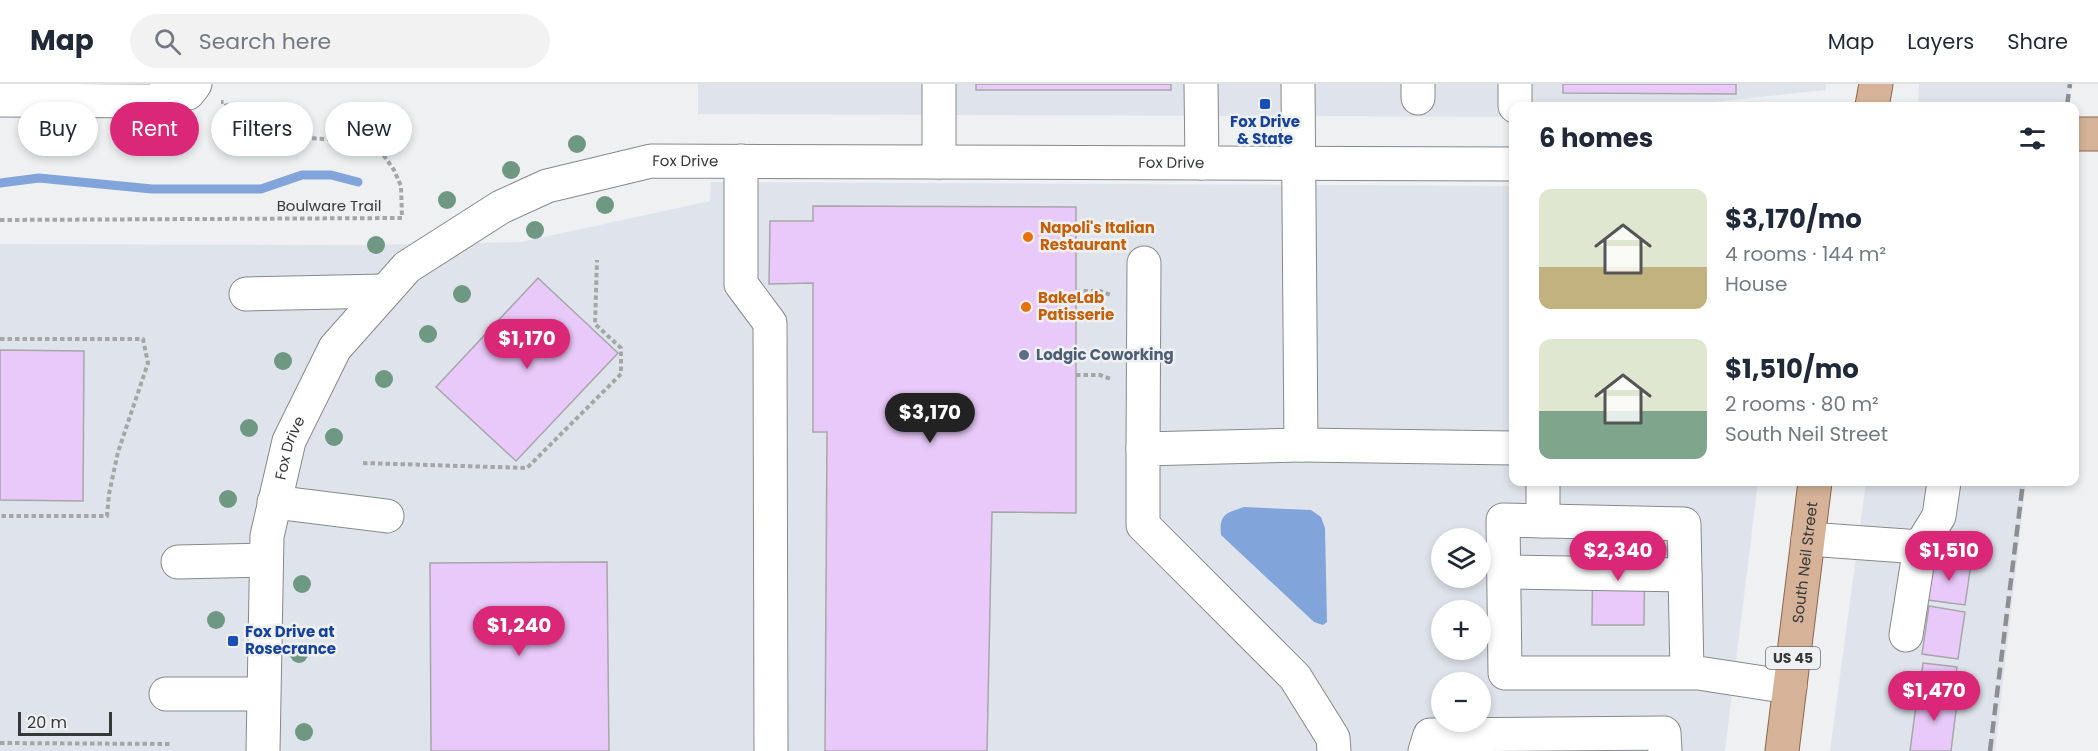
<!DOCTYPE html>
<meta charset="utf-8">
<style>
:root{--surface:#fff;--page:#f2f2f3;--text:#1f2937;--muted:#747a83;--line:#e0e1e3;--accent:#db2777}
body{margin:0;font-family:Poppins,sans-serif;background:var(--page);color:var(--text);height:100vh;display:flex;flex-direction:column;font-size:22px;white-space:nowrap}
*{box-sizing:border-box;margin:0}
p{font-size:20px;color:var(--muted)}
.icon{flex:none;width:33px;height:33px;fill:none;stroke:currentColor;stroke-width:2;stroke-linecap:round;stroke-linejoin:round}
.map{position:relative;flex:1;overflow:hidden}
.side{position:absolute;left:1509px;top:18px;width:570px;height:384px;display:flex;flex-direction:column;background:var(--surface);border-radius:12px;box-shadow:0 3px 9px #0003}
.side>*{flex:none}
.guide{position:absolute;left:18px;top:18px;width:570px;height:54px;display:flex;gap:12px}
.buttons{position:absolute;left:1431px;top:444px;display:grid;gap:12px}
.buttons a{display:grid;place-items:center;width:60px;height:60px;border-radius:50%;background:var(--surface);box-shadow:0 3px 9px #0003;font-size:30px}
.scale{position:absolute;left:18px;bottom:15px;width:94px;box-sizing:border-box;padding-left:6px;border:3px solid #373838;border-top:0;font-size:16px;line-height:21px;white-space:nowrap;color:#373838;-webkit-text-stroke:4px #eef0f1;paint-order:stroke}
.price{position:absolute;translate:-50% -51px;padding:0 14px;border-radius:21px;background:var(--accent);color:#fff;font-size:20px;line-height:39px;filter:drop-shadow(0 2px 3px #0008)}
.price::after{content:'';position:absolute;left:50%;top:36px;width:18px;height:14px;margin-left:-9px;background:inherit;clip-path:polygon(0 0,100% 0,50% 100%)}
.price.current{background:#222;color:#fff}
ul{padding:0;list-style:none}
li{display:flex;align-items:center;gap:18px;height:150px;padding:0 30px}
li span{display:grid;place-items:center;flex:none;width:168px;height:120px;border-radius:12px;color:#555}
li>.icon{margin-inline-start:auto}
span .icon{width:72px;height:72px;fill:#fffc;stroke-width:1}
li b{font-size:26px}
h2{display:flex;justify-content:space-between;align-items:center;height:72px;padding:0 30px;font-size:26px}
.pill{padding:0 21px;border-radius:27px;background:var(--surface);box-shadow:0 3px 9px #0003;font-size:21px;line-height:54px}
.pill.current{background:var(--accent);color:#fff}
header{display:flex;align-items:center;gap:36px;box-sizing:border-box;height:84px;padding:0 30px;background:var(--surface);border-bottom:2px solid var(--line)}
header strong{font-size:28px}
nav{display:flex;gap:33px;margin-inline-start:auto;font-size:21px}
.search{width:420px;height:54px;background:var(--page);display:flex;align-items:center;gap:15px;box-sizing:border-box;padding:0 21px;border-radius:33px;color:var(--muted);font-size:22px}
.map>svg:first-child{display:block}
</style>
<header>
<strong>Map</strong>
<div class="search"><svg class="icon" aria-label="search" viewBox="0 0 24 24"><circle cx="10" cy="10" r="6"/><path d="M15 15l6 6"/></svg>Search here</div>
<nav><a>Map</a><a>Layers</a><a>Share</a></nav>
</header>
<div class="map">
<svg width="2098" height="667" viewBox="0 0 2098 667">
<rect width="100%" height="100%" fill="#eef0f1"/>
<g fill="#dfe4ec" fill-rule="evenodd">
<path d="M698,0h1128v6l-150,16h-162l-1,11 -815,-3z"/>
<path d="M1919,0h152l-2,22h-151z"/>
<path d="M711,98l802,4 1,296h244l-33,269h-1725v-507l363,1 158,-3 189,-41zM1442,454h38v40h-38zM1442,526h38v40h-38zM1442,598h38v40h-38z"/>
<path d="M1866,398h160l-31,269h-165z"/>
</g>
<path fill="#81a4db" d="M1244,423l67,3 10,7 4,11 2,94 -4,3 -9,-3 -93,-87c-2,-21 5,-22 23,-28z"/>
<g fill="none" stroke-linecap="round" stroke-linejoin="round">
<path stroke="#81a4db" stroke-width="9" d="M0,99l39,-5 113,11h109l41,-14h29l27,7"/>
</g>
<g fill="#e8c9f9" stroke="#a7a6a8" stroke-width="1.5">
<rect x="976" y="0" width="195" height="6"/>
<path d="M1563,0h173v10l-173,-1z"/>
<path d="M813,122l263,1v306l-84,-1 -5,239h-162l2,-319h-14v-149l-44,1 1,-63h43z"/>
<path d="M538,194l80,75 -102,108 -80,-74z"/>
<path d="M0,266l84,1 -1,150 -83,-1z"/>
<path d="M1593,454l52,1 -1,86h-52z"/>
<path d="M1933,474l38,6 -6,41 -37,-5z"/>
<path d="M607,478l2,189h-178l-1,-188z"/>
<path d="M1929,522l36,6 -7,47 -36,-5z"/>
<path d="M1923,579l34,4 -3,25 -34,-5z"/>
<path d="M1918,606l40,4 -7,57h-41z"/>
</g>
<g fill="none" stroke-linecap="round" stroke-linejoin="round">
<defs>
<g id="minor">
<path d="M939,0v78"/>
<path d="M1201,0l1,79"/>
<path d="M1298,0l3,361 -158,4v76l152,152 38,61 1,13"/>
<path d="M1418,0v14"/>
<path d="M1515,0v22"/>
<path d="M0,16l151,1 37,-8 7,-9"/>
<path d="M741,77v123l29,39 1,428"/>
<path d="M246,210l138,-3"/>
<path d="M1301,361l213,3"/>
<path d="M1143,365l1,-186"/>
<path d="M274,418l113,14"/>
<path d="M1543,437v-39"/>
<path d="M1808,455l112,8 19,-31 5,-34"/>
<path d="M178,478l88,-2"/>
<path d="M1504,488l181,3"/>
<path d="M1906,551l14,-88"/>
<path d="M1687,589l-3,-149 -181,-4 2,153h193l92,14"/>
<path d="M166,610h97"/>
<path id="s1" d="M263,667l4,-215 22,-95 46,-93 72,-81 94,-60 46,-21 104,-25 863,3"/>
<path d="M1425,667l5,-16 234,-2 1,18"/>
</g>
<g id="major">
<path d="M1872,22l4,-22"/>
<path d="M2074,50h24"/>
<path id="s2" d="M1782,667l33,-269"/>
</g>
</defs>
<use href="#minor" stroke="#87888a" stroke-width="35"/>
<use href="#major" stroke="#8c664a" stroke-width="35"/>
<g stroke="#a5a7a7" stroke-width="4" stroke-dasharray="4.5 3" stroke-linecap="butt">
<path d="M0,136l402,-2 -1,-32 -7,-16 -12,-17 -18,-8 -20,-5 -57,-3 -57,-24 -5,-11h-4"/>
<path d="M1076,207h24l11,4"/>
<path d="M0,255h143l5,24 -30,89 -9,42 -2,22h-107"/>
<path d="M1076,291h24l11,4"/>
<path d="M363,379l164,5 94,-94v-26l-26,-24 2,-64"/>
<path d="M0,659l172,1"/>
</g>
<use href="#minor" stroke="#fff" stroke-width="33"/>
<use href="#major" stroke="#d5b298" stroke-width="33"/>
<g stroke="#8d8e8f" stroke-width="4.5" stroke-dasharray="12 6" stroke-linecap="butt">
<path d="M2067,22l3,-22"/>
<path d="M1990,667l33,-269"/>
</g>
</g>
<g fill="#6f9882">
<circle cx="577" cy="60" r="9"/>
<circle cx="511" cy="86" r="9"/>
<circle cx="447" cy="116" r="9"/>
<circle cx="605" cy="121" r="9"/>
<circle cx="535" cy="146" r="9"/>
<circle cx="376" cy="161" r="9"/>
<circle cx="462" cy="210" r="9"/>
<circle cx="428" cy="250" r="9"/>
<circle cx="283" cy="277" r="9"/>
<circle cx="384" cy="295" r="9"/>
<circle cx="249" cy="344" r="9"/>
<circle cx="334" cy="353" r="9"/>
<circle cx="228" cy="415" r="9"/>
<circle cx="302" cy="500" r="9"/>
<circle cx="216" cy="536" r="9"/>
<circle cx="299" cy="570" r="9"/>
<circle cx="304" cy="648" r="9"/>
</g>
<g fill="#1a4fb4" stroke="#eef0f1" stroke-width="2">
<rect x="1259" y="14" width="12" height="12" rx="3"/>
<rect x="227" y="551" width="12" height="12" rx="3"/>
</g>
<g fill="#e8710a" stroke="#eef0f1" stroke-width="2">
<circle cx="1028" cy="153" r="6"/>
<circle cx="1026" cy="223" r="6"/>
</g>
<circle fill="#5c6f8a" stroke="#eef0f1" stroke-width="2" cx="1024" cy="271" r="6"/>
<g text-anchor="middle" stroke-width="5" stroke-linejoin="round" paint-order="stroke">
<rect fill="#eef0f1" stroke="#6e6f70" stroke-width="1.5" x="1766" y="563" width="54" height="22" rx="4.5"/>
<g font-size="14" font-weight="bold" fill="#373838">
<text x="1793" y="579">US 45</text>
</g>
<g font-size="15" font-weight="bold" fill="#164399" stroke="#eef0f1">
<text x="1265" y="43">Fox Drive<tspan x="1265" dy="17">&amp; State</tspan></text>
<text x="245" y="553" text-anchor="start">Fox Drive at<tspan x="245" dy="17">Rosecrance</tspan></text>
</g>
<g font-size="15" fill="#373838" stroke="#eef0f1">
<text dy="5" stroke="none"><textPath href="#s1" startOffset="828">Fox Drive</textPath></text>
<text dy="5" stroke="none"><textPath href="#s1" startOffset="1314">Fox Drive</textPath></text>
<text x="329" y="127">Boulware Trail</text>
<text dy="5" stroke="none"><textPath href="#s1" startOffset="306">Fox Drive</textPath></text>
<text dy="5" stroke="none"><textPath href="#s2" startOffset="190">South Neil Street</textPath></text>
</g>
<g font-size="15" font-weight="bold" fill="#c56008" stroke="#eef0f1" text-anchor="start">
<text x="1040" y="149">Napoli's Italian<tspan x="1040" dy="17">Restaurant</tspan></text>
<text x="1038" y="219">BakeLab<tspan x="1038" dy="17">Patisserie</tspan></text>
</g>
<g font-size="15" font-weight="bold" fill="#4e5e75" stroke="#eef0f1" text-anchor="start">
<text x="1036" y="276">Lodgic Coworking</text>
</g>
</g>
</svg>
<div class="buttons">
<a><svg class="icon" aria-label="layers" viewBox="0 0 24 24"><path d="M12 4l9 5-9 5-9-5zM3 14l9 5 9-5"/></svg></a>
<a>+</a>
<a>−</a>
</div>
<div class="scale">20 m</div>
<b class="price" style="left:527px;top:286px">$1,170</b>
<b class="price current" style="left:930px;top:360px">$3,170</b>
<b class="price" style="left:1618px;top:498px">$2,340</b>
<b class="price" style="left:1949px;top:498px">$1,510</b>
<b class="price" style="left:519px;top:573px">$1,240</b>
<b class="price" style="left:1934px;top:638px">$1,470</b>
<div class="guide">
<a class="pill">Buy</a>
<a class="pill current">Rent</a>
<a class="pill">Filters</a>
<a class="pill">New</a>
</div>
<section class="side">
<h2>6 homes<svg class="icon" aria-label="filters" viewBox="0 0 24 24"><path d="M4 7h16M4 17h16"/><circle cx="9" cy="7" r="2"/><circle cx="15" cy="17" r="2"/></svg></h2>
<ul>
<li><span style="background:linear-gradient(#dfe7d0 65%,#c2b280 0)"><svg class="icon" aria-label="home" viewBox="0 0 24 24"><path d="M3 11l9-7 9 7M6 9v11h12V9"/></svg></span><div><b>$3,170/mo</b><p>4 rooms · 144 m²</p><p>House</p></div></li>
<li><span style="background:linear-gradient(#dfe7d0 60%,#7fa58c 0)"><svg class="icon" aria-label="home" viewBox="0 0 24 24"><path d="M3 11l9-7 9 7M6 9v11h12V9"/></svg></span><div><b>$1,510/mo</b><p>2 rooms · 80 m²</p><p>South Neil Street</p></div></li>
</ul>
</section>
</div>
